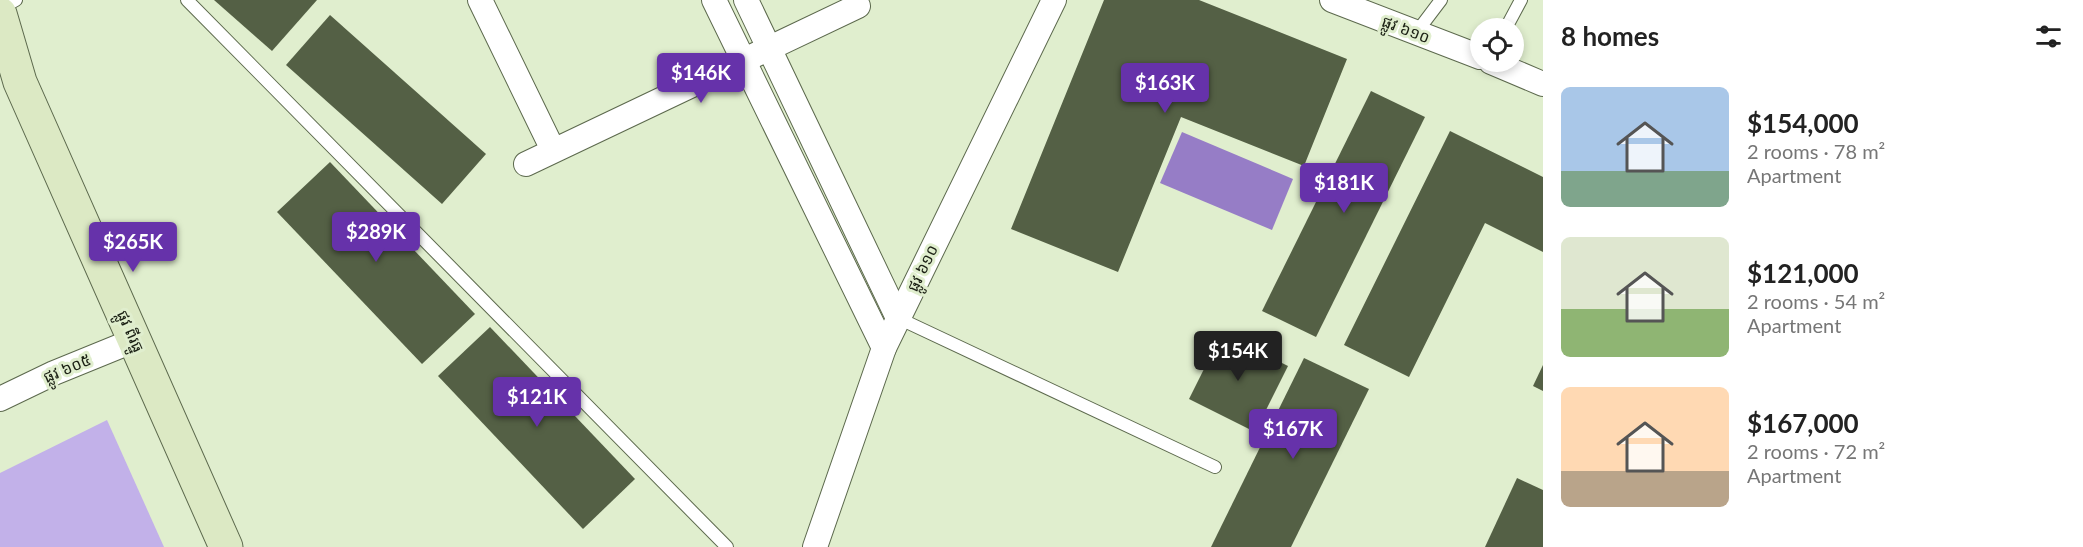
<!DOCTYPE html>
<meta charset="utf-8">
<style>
:root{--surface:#fff;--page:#f2f2f2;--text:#222;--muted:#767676;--accent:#6632aa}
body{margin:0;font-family:Lato,"Noto Sans Khmer",sans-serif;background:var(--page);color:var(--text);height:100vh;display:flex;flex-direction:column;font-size:22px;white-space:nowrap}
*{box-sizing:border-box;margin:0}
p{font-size:20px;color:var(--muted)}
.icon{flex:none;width:33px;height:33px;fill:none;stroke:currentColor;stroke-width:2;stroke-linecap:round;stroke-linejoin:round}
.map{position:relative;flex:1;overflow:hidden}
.side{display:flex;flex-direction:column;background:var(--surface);width:540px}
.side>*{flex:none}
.tools{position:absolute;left:1470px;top:18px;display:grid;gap:12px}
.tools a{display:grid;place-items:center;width:54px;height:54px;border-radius:50%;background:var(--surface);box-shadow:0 3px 9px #0003;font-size:30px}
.price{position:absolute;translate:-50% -51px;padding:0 14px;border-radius:6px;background:var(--accent);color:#fff;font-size:20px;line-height:39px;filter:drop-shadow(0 2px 3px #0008)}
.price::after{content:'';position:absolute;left:50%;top:36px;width:18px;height:14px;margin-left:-9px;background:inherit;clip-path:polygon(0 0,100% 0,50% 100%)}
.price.current{background:#222;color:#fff}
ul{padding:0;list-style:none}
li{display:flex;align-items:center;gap:18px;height:150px;padding:0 18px}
li span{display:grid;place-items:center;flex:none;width:168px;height:120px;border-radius:9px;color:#555}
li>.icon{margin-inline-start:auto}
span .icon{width:72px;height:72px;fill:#fffc;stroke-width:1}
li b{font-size:26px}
h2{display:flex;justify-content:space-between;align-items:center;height:72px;padding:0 18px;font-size:26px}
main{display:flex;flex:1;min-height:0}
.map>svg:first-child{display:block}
</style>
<main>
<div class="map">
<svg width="1543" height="547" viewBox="0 0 1543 547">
<rect width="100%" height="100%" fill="#e0eece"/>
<path fill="#c2b1e9" d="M107,420l57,127h-164v-74z"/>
<path fill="#967dc6" d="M1182,132l111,47 -21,51 -112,-47z"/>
<g fill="#546045">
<path d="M214,0h103l-45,51z"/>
<path d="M1104,0h95l148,59 -43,107 -123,-49 -63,155 -107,-43z"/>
<path d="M330,15l156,139 -44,50 -156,-139z"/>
<path d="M1371,91l54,26 -109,220 -54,-26z"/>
<path d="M1450,131l93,46v75l-58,-29 -76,154 -65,-32z"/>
<path d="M330,162l145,152 -53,50 -145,-152z"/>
<path d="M490,327l145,152 -52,50 -145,-153z"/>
<path d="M1222,333l66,33 -33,66 -66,-33z"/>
<path d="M1304,358l65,31 -78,158h-80z"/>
<path d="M1543,365v26l-10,-5z"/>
<path d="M1517,478l26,12v57h-58z"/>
</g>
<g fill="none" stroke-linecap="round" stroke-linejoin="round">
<defs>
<g id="lane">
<path d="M187,0l540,547"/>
<path d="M0,9l16,-9"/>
<path d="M1506,28l15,-28"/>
<path d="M1416,33l25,-33"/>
<path d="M898,318l317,149"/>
</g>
<g id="street">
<path d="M480,0l73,150"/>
<path d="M714,0l170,348"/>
<path d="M746,0l152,318"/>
<path d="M1332,0l148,57"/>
<path d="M1491,62l52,22"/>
<path d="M526,164l332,-158"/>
<path d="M0,399l54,-26 81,-33"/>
<path d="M815,547l69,-199 170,-348"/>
</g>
<path id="secondary" d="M0,14l20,68 206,465"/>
</defs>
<use href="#lane" stroke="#5c694d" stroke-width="14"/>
<use href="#street" stroke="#5c694d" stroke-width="26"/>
<use href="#secondary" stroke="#5c694d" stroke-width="35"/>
<use href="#lane" stroke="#fff" stroke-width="12"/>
<use href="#street" stroke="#fff" stroke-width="24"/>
<use href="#secondary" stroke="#dce9c4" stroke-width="33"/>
</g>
<g text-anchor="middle" stroke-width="6" stroke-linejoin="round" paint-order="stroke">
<g font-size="16" fill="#1b2014" stroke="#e0eece">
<text transform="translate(1406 29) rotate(21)" y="6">ផ្លូវ ៦១០</text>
<text transform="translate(922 268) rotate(-64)" y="6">ផ្លូវ ៦១០</text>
<text transform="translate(131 331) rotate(66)" y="6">ផ្លូវ ពីរធ្នូ</text>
<text transform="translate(67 368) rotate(-23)" y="6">ផ្លូវ ៦០៥</text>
</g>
</g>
</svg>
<div class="tools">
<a><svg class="icon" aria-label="locate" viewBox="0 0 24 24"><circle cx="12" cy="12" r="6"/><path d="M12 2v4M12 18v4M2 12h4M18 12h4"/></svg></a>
</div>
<b class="price" style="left:701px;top:104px">$146K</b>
<b class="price" style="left:1165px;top:114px">$163K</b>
<b class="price" style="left:1344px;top:214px">$181K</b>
<b class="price" style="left:376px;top:263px">$289K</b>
<b class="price" style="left:133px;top:273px">$265K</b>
<b class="price current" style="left:1238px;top:382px">$154K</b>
<b class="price" style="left:537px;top:428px">$121K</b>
<b class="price" style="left:1293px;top:460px">$167K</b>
</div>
<section class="side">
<h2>8 homes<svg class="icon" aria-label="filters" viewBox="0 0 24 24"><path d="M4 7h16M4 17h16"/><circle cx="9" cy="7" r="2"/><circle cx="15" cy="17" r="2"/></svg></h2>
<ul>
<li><span style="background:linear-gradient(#a9c7e8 70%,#7fa58c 0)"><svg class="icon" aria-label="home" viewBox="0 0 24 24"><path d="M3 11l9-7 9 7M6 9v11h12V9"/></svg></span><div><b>$154,000</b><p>2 rooms · 78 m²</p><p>Apartment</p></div></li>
<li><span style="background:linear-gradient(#dfe7d0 60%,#8fb573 0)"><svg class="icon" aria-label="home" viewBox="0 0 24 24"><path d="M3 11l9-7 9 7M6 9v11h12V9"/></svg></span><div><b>$121,000</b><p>2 rooms · 54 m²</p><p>Apartment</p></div></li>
<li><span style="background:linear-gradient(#ffd9b3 70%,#b9a48a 0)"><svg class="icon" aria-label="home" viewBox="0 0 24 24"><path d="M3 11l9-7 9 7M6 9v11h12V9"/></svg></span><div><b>$167,000</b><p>2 rooms · 72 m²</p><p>Apartment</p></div></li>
</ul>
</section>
</main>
